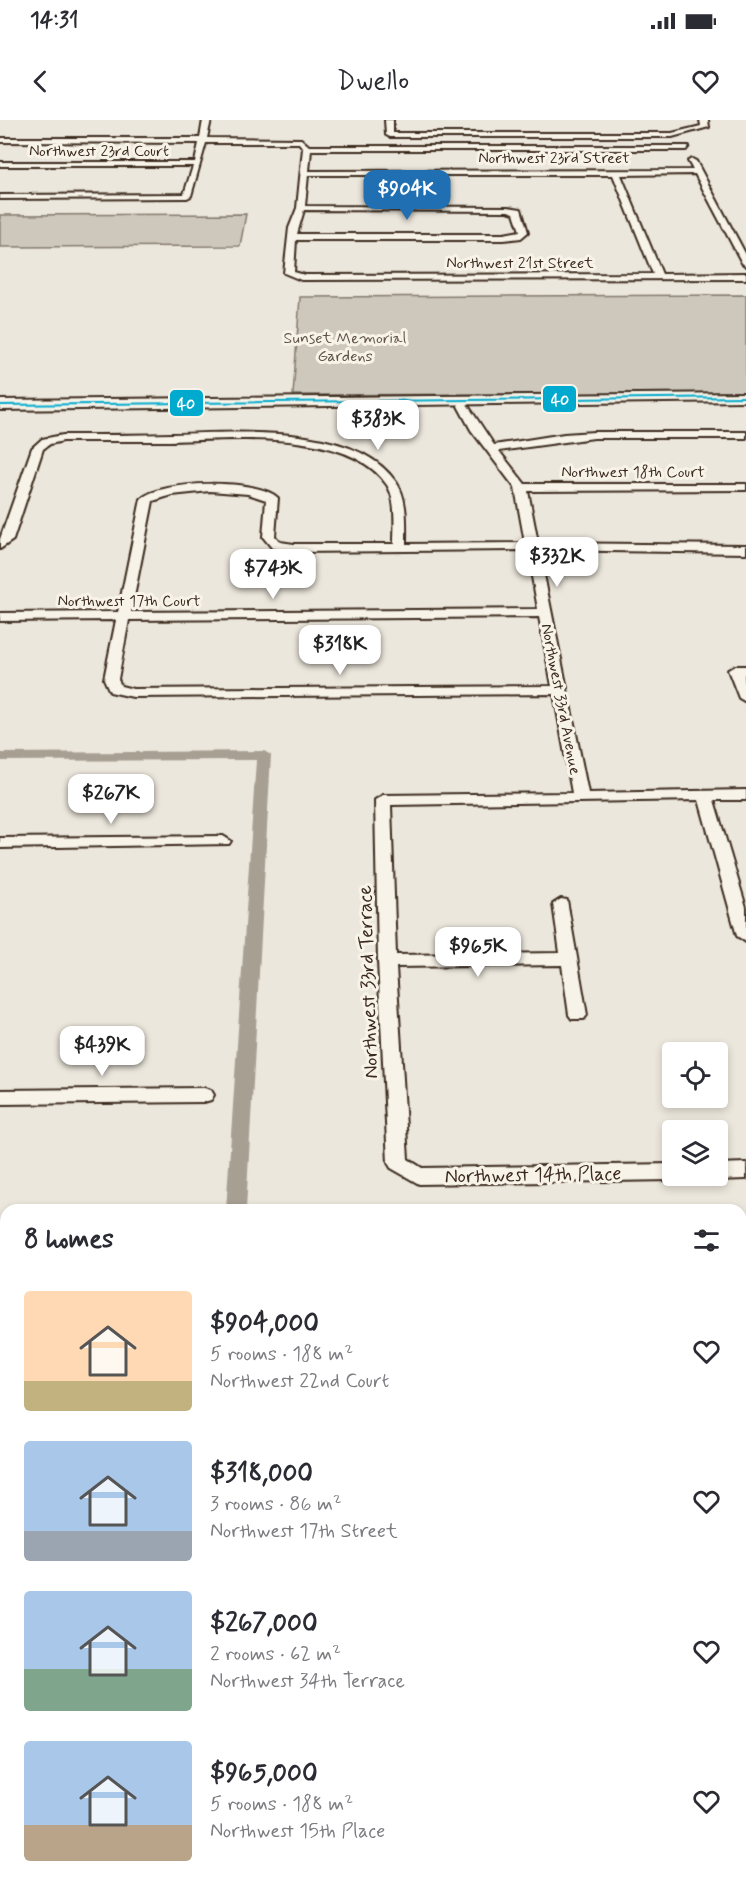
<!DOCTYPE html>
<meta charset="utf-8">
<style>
:root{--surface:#fff;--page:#f7f7f7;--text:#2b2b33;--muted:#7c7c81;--accent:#1f6fb2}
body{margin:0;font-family:Mynerve,sans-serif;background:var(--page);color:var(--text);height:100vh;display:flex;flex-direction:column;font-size:22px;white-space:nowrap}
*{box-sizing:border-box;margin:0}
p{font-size:20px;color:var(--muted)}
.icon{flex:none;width:33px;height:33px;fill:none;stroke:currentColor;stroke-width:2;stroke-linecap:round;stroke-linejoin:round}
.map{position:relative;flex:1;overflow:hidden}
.details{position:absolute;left:0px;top:1084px;width:747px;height:686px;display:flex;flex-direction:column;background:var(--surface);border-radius:18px 18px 0 0;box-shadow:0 3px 9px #0003}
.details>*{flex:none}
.controls{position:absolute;left:662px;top:922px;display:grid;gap:12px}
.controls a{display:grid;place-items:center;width:66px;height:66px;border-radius:6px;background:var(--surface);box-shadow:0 3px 9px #0003;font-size:30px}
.price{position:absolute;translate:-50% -51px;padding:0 14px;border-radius:12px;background:#fff;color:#222;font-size:20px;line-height:39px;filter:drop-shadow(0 2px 3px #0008)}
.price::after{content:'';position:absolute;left:50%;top:36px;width:18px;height:14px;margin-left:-9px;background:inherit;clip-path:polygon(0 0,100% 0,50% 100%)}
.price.selected{background:var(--accent);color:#fff}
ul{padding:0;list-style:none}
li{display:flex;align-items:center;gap:18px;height:150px;padding:0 24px}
li span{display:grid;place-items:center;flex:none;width:168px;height:120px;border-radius:6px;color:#555}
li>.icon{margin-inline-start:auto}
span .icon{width:72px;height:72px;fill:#fffc;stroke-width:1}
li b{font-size:26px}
h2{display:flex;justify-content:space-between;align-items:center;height:72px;padding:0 24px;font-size:26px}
.status{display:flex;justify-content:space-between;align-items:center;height:42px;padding:0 30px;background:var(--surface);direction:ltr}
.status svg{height:16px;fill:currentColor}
header{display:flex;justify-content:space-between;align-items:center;height:78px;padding:0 24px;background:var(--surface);font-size:27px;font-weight:600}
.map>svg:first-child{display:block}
</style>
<div class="status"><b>14:31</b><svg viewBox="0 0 49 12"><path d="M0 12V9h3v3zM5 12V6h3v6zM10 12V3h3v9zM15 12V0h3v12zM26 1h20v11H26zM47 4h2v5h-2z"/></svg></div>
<header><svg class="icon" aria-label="back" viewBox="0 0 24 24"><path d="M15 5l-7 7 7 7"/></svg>Dwello<svg class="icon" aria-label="heart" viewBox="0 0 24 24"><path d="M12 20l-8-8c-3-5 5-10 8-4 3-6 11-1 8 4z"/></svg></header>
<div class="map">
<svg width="746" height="1769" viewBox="0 0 746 1769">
<rect width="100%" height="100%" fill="#ece7dc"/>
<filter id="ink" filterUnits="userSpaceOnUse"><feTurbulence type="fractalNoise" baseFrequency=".0167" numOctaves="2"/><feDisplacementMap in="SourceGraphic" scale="12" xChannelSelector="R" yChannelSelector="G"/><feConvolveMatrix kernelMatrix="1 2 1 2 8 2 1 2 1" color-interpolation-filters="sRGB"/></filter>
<g filter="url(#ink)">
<g fill="#cec8bc" stroke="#84796d" stroke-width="1.5">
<path d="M246,94l-6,32 -240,1v-32z"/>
<path d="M746,175v98l-453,2 7,-98z"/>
</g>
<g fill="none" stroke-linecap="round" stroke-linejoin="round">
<g fill="#a89f93" fill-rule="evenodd">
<path d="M264,631l7,4 -25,455h-20l30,-450 -256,1v-8z"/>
<path d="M181,1764h28l-1,5h-28z"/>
</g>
<defs>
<g id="street">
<path d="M203,0h8l-4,18 94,1 8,7h380l-3,4h-375l-2,21 384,-1 -5,-9 4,-2 4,2 50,94v11l-4,-3 -47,-89 -74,1 41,99 84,-1v6l-445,1 -17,-7 5,-45 8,-20 6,-60 -4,-5h-93l-15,53 -4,2 -187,1v-4l184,-1 9,-28h-193v-4h195l4,-19 -199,-1v-4h200zM308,55h305l40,99 -348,1 -11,-3 2,-32h208l17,-2 7,-6 -7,-23 -13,-2 -203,-1zM304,90l204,1 6,2 6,18 -16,3h-207z"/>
<path d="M385,0h8v13h279l29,-7 -1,-6h8l1,7 -37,10h-282l-4,-2z"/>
<path d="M459,284h8l27,41 70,-11 30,-2h152v6h-152l-95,13 26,33h221v6l-218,1 10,52 208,2v8l-207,-3 49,243 158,-3v10h-32l32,107v35l-9,-6 -38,-136 -308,5 5,150 164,-2 -7,-49 8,-5 6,1 20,115 -3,4h-12l-3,-4 -7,-50 -166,2 12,192 14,9 250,-4v12h8l-8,4 -253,4 -28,-16 -3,-5 -10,-202 -3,-161 8,-5 189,-2 -18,-99 -421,3 -23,-5 -6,-13 12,-59 -116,1v-8l118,-1 23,-113c20,-19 117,-21 137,-1l-3,38 5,6 14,2h100c0,-18 3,-43 -7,-59 -39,-58 -158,-45 -218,-44 -35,0 -71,0 -106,0l-13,3 -7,5 -30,91 -13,9v-10l32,-91 10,-9 21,-4c36,0 73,0 109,-1 64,-1 183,-12 224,48 12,17 10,41 10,62l119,-1 -10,-55 -44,-58 -13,-24zM210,371l38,3 18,6 -3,37 9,11 22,4 233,-2 11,59 -407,3 22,-111 19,-6zM539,497l13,69 -419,3 -12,-3 -3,-7 11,-59z"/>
<path d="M735,546h11v8h-2l2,28 -7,-4 -11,-28z"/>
<path d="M223,716l8,5 -2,3 -229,4v-10z"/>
<path d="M204,968l7,2 3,5 -3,5 -7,2 -204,2v-14z"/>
<path d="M746,1043v16l-29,1 -8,-4h8v-12z"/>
<path d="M0,1271l6,2v20l-6,-2z"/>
<rect x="741" y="1641" width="5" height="28"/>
<path d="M0,1750h6v14h14l-2,5h-18z"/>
</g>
<path id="secondary" d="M746,273v8l-746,9v-10z"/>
</defs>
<use href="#street" stroke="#3b2a1e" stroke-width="4"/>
<use href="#secondary" stroke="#3b2a1e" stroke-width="4"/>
<use href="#street" fill="#f7f3e8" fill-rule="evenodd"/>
<use href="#secondary" fill="#f7f3e8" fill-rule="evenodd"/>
<defs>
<path id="bus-1" d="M0,285l746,-8"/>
</defs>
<use href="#bus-1" stroke="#f7f3e8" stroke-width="4.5"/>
<use href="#bus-1" stroke="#00a9ce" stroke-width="2"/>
</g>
</g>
<g text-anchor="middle" stroke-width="6" stroke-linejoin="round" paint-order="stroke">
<g font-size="16" fill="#3b2a1e" stroke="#f7f3e8">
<text x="99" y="36">Northwest 23rd Court</text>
<text x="554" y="43">Northwest 23rd Street</text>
<text x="520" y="148">Northwest 21st Street</text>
<text x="633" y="357">Northwest 18th Court</text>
<text x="129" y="486">Northwest 17th Court</text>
<text transform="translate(562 579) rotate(79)" y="6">Northwest 33rd Avenue</text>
</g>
<g font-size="16" fill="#605246" stroke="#f7f3e8">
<text x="345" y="223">Sunset Memorial<tspan x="345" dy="18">Gardens</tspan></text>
</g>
<g font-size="20" fill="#3b2a1e" stroke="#f7f3e8">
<text transform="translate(367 862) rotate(-92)" y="7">Northwest 33rd Terrace</text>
<text transform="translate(533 1054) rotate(-1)" y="7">Northwest 14th Place</text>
</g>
</g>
<g stroke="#f7f3e8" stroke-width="2">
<rect x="542" y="265" width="35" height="28" rx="6" fill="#00a9ce"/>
<rect x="169" y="269" width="35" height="28" rx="6" fill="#00a9ce"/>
</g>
<g font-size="16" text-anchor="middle" font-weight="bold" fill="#fff">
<text x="560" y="285">40</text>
<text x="186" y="289">40</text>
</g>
</svg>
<div class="controls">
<a><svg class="icon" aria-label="locate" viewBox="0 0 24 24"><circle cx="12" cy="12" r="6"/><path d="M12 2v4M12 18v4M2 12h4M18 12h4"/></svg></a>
<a><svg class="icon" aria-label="layers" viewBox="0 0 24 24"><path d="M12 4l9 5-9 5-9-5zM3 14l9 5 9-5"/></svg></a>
</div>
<b class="price selected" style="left:407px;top:101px">$904K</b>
<b class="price" style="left:378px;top:331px">$383K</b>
<b class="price" style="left:557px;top:468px">$332K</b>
<b class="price" style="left:273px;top:480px">$743K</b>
<b class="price" style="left:340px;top:556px">$318K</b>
<b class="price" style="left:111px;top:705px">$267K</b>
<b class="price" style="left:478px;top:858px">$965K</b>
<b class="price" style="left:102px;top:957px">$439K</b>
<section class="details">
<h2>8 homes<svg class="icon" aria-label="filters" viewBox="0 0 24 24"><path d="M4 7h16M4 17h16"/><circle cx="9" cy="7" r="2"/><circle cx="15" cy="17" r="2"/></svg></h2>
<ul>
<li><span style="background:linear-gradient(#ffd9b3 75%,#c2b280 0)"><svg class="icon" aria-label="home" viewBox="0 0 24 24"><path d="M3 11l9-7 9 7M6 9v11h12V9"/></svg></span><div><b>$904,000</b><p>5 rooms · 188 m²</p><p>Northwest 22nd Court</p></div><svg class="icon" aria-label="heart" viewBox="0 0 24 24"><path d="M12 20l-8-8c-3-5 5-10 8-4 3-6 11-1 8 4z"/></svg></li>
<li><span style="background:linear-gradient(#a9c7e8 75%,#9aa5b1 0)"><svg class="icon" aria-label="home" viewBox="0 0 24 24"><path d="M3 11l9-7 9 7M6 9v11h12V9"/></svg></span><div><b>$318,000</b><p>3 rooms · 86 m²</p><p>Northwest 17th Street</p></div><svg class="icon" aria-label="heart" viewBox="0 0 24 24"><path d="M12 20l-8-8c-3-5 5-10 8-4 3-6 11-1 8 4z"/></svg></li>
<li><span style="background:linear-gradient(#a9c7e8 65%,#7fa58c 0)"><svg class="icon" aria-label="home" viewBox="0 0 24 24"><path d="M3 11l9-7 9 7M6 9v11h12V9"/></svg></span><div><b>$267,000</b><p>2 rooms · 62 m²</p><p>Northwest 34th Terrace</p></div><svg class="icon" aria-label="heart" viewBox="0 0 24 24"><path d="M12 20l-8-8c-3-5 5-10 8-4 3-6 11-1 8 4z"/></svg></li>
<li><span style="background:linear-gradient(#a9c7e8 70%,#b9a48a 0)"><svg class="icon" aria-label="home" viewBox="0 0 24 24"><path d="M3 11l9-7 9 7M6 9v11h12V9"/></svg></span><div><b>$965,000</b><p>5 rooms · 188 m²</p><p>Northwest 15th Place</p></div><svg class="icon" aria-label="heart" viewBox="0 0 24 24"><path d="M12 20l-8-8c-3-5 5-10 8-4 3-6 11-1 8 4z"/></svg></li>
</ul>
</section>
</div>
